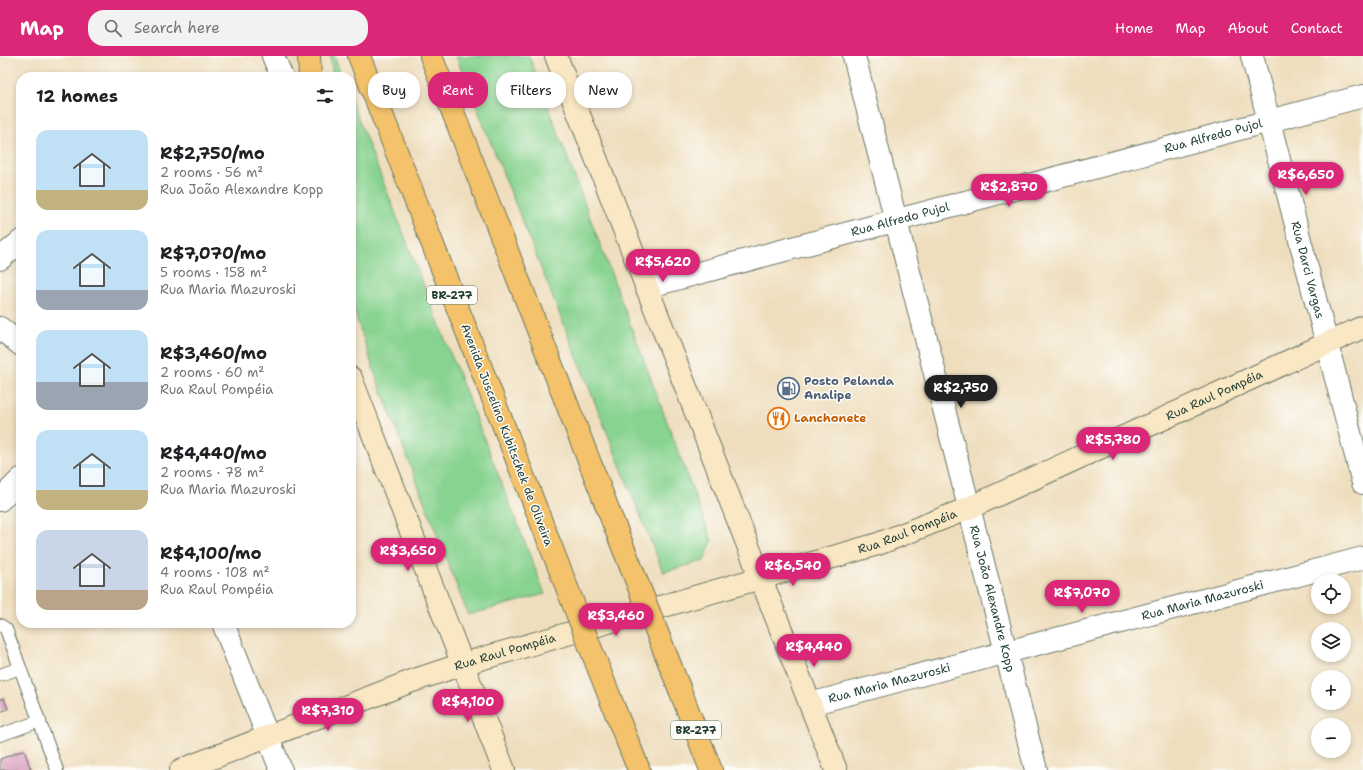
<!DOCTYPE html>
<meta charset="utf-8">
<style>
:root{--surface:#fff;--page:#f2f2f2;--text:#202124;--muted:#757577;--accent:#db2777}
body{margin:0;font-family:"Shantell Sans",sans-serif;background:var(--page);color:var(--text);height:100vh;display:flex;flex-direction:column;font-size:15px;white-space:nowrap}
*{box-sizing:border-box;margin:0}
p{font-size:13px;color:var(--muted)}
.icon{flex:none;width:22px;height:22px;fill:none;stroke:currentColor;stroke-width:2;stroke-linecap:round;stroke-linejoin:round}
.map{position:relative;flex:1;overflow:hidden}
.side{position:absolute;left:16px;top:16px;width:340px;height:556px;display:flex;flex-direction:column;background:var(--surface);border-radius:16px;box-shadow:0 2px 6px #0003}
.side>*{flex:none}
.banner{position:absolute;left:368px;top:16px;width:380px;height:36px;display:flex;gap:8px}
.controls{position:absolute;left:1311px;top:518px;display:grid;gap:8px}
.controls a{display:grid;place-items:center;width:40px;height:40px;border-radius:50%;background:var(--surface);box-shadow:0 2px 6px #0003;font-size:20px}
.price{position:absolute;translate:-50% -34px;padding:0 9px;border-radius:14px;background:var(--accent);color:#fff;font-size:13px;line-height:26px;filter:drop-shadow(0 1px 2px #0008)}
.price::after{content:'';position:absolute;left:50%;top:24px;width:12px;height:9px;margin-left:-6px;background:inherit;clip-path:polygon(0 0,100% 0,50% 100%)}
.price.active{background:#222;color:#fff}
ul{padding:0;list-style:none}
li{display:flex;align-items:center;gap:12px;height:100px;padding:0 20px}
li span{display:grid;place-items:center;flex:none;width:112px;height:80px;border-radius:12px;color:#555}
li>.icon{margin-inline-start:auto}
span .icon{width:48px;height:48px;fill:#fffc;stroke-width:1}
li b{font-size:17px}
h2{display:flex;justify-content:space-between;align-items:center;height:48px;padding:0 20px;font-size:17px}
.chip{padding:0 14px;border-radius:16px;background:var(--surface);box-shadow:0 2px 6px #0003;font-size:14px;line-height:36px}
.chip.active{background:var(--accent);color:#fff}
header{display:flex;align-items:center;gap:24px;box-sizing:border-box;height:56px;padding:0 20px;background:var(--accent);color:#fff}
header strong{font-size:19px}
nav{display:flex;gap:22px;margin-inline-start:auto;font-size:14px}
.search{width:280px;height:36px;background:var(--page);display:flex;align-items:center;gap:10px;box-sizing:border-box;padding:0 14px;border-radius:16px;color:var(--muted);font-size:15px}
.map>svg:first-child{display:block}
</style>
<header>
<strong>Map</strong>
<div class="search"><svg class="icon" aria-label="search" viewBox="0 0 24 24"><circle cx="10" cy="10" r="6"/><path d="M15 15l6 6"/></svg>Search here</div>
<nav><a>Home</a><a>Map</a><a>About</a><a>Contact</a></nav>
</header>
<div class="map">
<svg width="1363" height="714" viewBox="0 0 1363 714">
<rect width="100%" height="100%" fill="#fdfcf7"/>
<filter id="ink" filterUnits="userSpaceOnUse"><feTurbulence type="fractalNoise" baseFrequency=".025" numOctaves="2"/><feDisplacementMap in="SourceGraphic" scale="8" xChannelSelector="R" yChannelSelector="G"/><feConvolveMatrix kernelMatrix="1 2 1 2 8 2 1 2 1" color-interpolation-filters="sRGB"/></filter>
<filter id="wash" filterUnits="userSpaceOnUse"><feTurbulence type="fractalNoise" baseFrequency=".012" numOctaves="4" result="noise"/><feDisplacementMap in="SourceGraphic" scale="16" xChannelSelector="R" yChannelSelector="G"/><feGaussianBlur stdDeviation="0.9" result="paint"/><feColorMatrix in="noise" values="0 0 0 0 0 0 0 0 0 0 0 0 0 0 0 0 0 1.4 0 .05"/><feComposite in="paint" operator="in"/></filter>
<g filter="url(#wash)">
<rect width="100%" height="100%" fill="#efdebe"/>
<g fill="#88d390" stroke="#548862">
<path d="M330,0h4l8,21h-9z"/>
<path d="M456,0h73l183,485 -8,20 -41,11z"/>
<path d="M351,44l194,494 -77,21 -93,-241 -24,-73z"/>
</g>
<g id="blocks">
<g fill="#d694b7">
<path d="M4,642l4,11 -8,3v-13z"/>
<path d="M24,694l7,20h-31v-11z"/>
</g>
</g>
</g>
<g filter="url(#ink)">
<use href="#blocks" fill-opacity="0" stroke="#687564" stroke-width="1"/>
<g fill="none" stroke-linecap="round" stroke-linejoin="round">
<defs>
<g id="service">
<path d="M0,569l6,4 51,141"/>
<path d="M0,619l20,-7"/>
<path d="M0,679l40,-14"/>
</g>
<g id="minor">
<path id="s1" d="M854,0l182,714"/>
<path id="s2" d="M646,231l717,-191"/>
<path d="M0,272l21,17"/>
<path d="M1327,288l36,139"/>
<path d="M0,444l21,-21"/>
<path d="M223,567l58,147"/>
<path id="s3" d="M810,648l553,-146"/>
</g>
<g id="tertiary">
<path d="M273,0l9,21"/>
<path id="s4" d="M1252,0l75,288"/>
<path d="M0,203l21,-18"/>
</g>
<g id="secondary">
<path d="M556,0l280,714"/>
<path d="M351,322l153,392"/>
<path id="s5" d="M181,714l231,-89 51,-17 415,-120 91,-36 394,-181"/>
</g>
<g id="motorway">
<path d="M309,0l1,21"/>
<path d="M359,0l187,478"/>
<path d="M431,0l182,466"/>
<path d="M680,634l31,80"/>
<path d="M616,657l23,57"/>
</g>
</defs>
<use href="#service" stroke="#687564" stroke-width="14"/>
<use href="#minor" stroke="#687564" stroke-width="24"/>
<use href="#tertiary" stroke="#687564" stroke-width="24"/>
<use href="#secondary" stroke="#687564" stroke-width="24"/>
<use href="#motorway" stroke="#687564" stroke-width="24"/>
<use href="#service" stroke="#fff" stroke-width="12"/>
<use href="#minor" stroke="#fff" stroke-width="22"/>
<use href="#tertiary" stroke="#fff" stroke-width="22"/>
<use href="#secondary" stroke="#fae7c3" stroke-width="22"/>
<use href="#motorway" stroke="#f3c26a" stroke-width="22"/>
<defs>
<g id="motorway-bridge">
<path d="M613,466l67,168"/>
<path d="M546,478l70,179"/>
</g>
</defs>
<use href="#motorway-bridge" stroke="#687564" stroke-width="24" stroke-linecap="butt"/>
<use href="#motorway-bridge" stroke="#f3c26a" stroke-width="22"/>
</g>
</g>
<defs>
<symbol id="fuel-ring" viewBox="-11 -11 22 22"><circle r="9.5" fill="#fdfcf7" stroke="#5c6f8a" stroke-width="1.5"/><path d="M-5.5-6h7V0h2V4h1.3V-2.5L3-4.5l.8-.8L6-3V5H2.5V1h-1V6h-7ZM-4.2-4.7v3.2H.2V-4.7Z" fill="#5c6f8a"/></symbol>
<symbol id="restaurant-ring" viewBox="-11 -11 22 22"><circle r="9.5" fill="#fdfcf7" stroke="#e8710a" stroke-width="1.5"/><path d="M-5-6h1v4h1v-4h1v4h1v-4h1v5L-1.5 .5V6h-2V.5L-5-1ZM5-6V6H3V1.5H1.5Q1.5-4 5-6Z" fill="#e8710a"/></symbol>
</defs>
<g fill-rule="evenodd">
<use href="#fuel-ring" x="776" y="320" width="25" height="25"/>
<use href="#restaurant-ring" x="766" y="350" width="25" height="25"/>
</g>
<g text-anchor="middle" stroke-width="3" stroke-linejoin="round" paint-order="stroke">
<g fill="#fdfcf7" stroke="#62766e" stroke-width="1">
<rect x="427" y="230" width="50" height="18" rx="3"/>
<rect x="671" y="665" width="50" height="18" rx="3"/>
</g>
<g font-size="11" font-weight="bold" fill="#1f3d34">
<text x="452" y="243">BR-277</text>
<text x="696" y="678">BR-277</text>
</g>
<g font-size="12" fill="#1f3d34" stroke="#fdfcf7">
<text dy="4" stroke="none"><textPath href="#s2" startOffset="587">Rua Alfredo Pujol</textPath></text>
<text dy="4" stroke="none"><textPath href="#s2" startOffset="263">Rua Alfredo Pujol</textPath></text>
<text dy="4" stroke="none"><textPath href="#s4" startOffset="221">Rua Darci Vargas</textPath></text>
<text dy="4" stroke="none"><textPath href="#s5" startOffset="1101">Rua Raul Pompéia</textPath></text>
<text transform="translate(507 379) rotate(69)" y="4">Avenida Juscelino Kubitschek de Oliveira</text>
<text dy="4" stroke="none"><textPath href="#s5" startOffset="765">Rua Raul Pompéia</textPath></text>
<text dy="4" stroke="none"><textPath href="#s1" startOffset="560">Rua João Alexandre Kopp</textPath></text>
<text dy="4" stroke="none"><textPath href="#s3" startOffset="406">Rua Maria Mazuroski</textPath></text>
<text dy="4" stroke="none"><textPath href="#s5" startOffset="345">Rua Raul Pompéia</textPath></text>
<text dy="4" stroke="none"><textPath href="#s3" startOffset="82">Rua Maria Mazuroski</textPath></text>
</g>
<g font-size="12" font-weight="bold" fill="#4e5e75" stroke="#fdfcf7" text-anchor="start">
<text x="804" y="329">Posto Pelanda<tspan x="804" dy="14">Analipe</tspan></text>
</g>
<g font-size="12" font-weight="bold" fill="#c56008" stroke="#fdfcf7" text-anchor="start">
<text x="794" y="366">Lanchonete</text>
</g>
</g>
</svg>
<div class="controls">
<a><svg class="icon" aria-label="locate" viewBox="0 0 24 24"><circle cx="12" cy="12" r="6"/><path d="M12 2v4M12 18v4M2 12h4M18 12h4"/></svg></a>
<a><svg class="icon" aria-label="layers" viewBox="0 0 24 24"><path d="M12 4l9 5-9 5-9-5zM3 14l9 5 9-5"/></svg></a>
<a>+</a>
<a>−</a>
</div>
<b class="price" style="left:1306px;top:140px">R$6,650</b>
<b class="price" style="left:1009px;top:152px">R$2,870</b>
<b class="price" style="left:663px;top:227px">R$5,620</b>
<b class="price active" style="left:961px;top:353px">R$2,750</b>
<b class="price" style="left:1113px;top:405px">R$5,780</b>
<b class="price" style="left:408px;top:516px">R$3,650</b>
<b class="price" style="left:793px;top:531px">R$6,540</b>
<b class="price" style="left:1082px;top:558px">R$7,070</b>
<b class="price" style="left:616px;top:581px">R$3,460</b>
<b class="price" style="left:814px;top:612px">R$4,440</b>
<b class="price" style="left:468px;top:667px">R$4,100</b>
<b class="price" style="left:328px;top:676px">R$7,310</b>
<div class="banner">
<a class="chip">Buy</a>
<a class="chip active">Rent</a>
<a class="chip">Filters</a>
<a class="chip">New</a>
</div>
<section class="side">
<h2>12 homes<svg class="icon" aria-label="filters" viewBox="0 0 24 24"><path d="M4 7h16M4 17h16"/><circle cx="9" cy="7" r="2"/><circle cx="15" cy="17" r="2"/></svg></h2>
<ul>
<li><span style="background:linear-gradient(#bfe0f5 75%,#c2b280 0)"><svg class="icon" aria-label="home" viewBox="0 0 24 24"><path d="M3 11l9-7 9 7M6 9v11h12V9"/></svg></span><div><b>R$2,750/mo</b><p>2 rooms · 56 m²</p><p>Rua João Alexandre Kopp</p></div></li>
<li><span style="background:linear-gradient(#bfe0f5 75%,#9aa5b1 0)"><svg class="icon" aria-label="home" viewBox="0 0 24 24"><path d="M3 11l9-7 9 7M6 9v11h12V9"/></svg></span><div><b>R$7,070/mo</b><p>5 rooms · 158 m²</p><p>Rua Maria Mazuroski</p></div></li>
<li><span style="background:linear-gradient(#bfe0f5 65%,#9aa5b1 0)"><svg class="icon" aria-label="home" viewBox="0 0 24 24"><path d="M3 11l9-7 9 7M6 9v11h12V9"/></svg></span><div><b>R$3,460/mo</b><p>2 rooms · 60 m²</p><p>Rua Raul Pompéia</p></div></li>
<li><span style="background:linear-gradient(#bfe0f5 75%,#c2b280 0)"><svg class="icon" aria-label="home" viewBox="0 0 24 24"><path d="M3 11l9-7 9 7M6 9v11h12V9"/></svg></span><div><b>R$4,440/mo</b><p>2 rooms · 78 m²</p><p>Rua Maria Mazuroski</p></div></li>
<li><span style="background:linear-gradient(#c9d6e8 75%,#b9a48a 0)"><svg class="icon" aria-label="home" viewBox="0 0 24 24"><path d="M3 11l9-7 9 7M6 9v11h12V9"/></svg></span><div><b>R$4,100/mo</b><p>4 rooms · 108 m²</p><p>Rua Raul Pompéia</p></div></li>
</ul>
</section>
</div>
